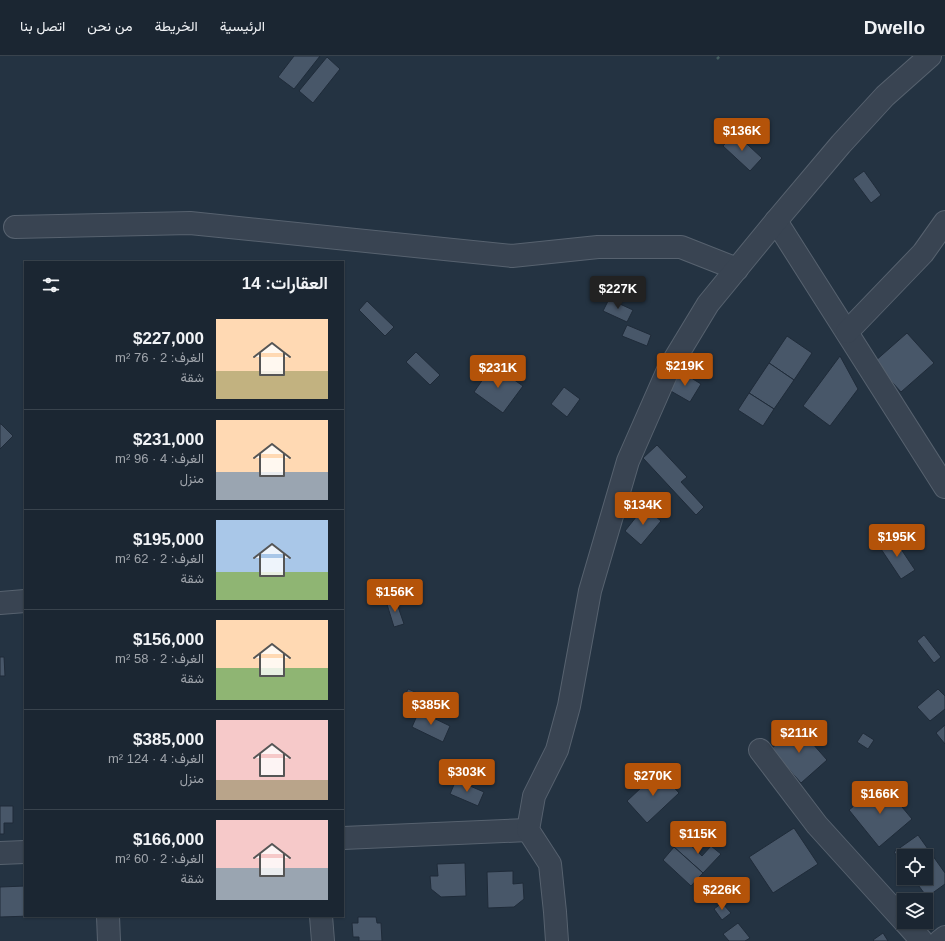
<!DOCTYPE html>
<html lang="ar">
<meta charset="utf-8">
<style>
:root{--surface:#1b2632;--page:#242e3a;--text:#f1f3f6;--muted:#a0a5ac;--line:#39434d;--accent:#b45309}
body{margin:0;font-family:Helvetica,Vazirmatn,sans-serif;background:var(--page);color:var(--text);direction:rtl;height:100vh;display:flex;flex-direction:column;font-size:15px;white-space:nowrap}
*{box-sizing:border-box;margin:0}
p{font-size:13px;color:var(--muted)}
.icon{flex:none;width:22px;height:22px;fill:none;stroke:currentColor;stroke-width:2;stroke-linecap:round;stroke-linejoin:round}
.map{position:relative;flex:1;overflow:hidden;direction:ltr}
.side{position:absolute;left:24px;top:205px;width:320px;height:656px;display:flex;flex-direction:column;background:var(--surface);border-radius:0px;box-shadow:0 1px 3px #0004,0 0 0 1px var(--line);direction:rtl}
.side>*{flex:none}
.tools{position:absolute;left:897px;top:793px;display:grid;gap:8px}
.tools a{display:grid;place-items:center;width:36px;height:36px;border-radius:0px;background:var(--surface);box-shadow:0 1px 3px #0004,0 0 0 1px var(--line);font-size:20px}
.price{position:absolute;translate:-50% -34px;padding:0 9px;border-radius:4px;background:var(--accent);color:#fff;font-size:13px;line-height:26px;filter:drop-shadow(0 1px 2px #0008)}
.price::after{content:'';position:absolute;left:50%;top:24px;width:12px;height:9px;margin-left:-6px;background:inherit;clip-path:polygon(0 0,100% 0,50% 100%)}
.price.on{background:#222;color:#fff}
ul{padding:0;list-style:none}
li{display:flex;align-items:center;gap:12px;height:100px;padding:0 16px}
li+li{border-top:1px solid var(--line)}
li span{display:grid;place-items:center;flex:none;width:112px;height:80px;border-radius:0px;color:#555}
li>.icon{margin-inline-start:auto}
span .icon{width:48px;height:48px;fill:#fffc;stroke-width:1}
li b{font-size:17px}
h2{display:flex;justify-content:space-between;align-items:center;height:48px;padding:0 16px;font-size:17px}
header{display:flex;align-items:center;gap:24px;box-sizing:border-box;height:56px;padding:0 20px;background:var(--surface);border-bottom:1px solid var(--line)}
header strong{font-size:19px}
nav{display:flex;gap:22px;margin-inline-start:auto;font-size:14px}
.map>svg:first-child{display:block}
</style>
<header>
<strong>Dwello</strong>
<nav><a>الرئيسية</a><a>الخريطة</a><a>من نحن</a><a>اتصل بنا</a></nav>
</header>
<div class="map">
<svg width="945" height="885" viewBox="0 0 945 885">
<rect width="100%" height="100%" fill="#243342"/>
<g fill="#485769" stroke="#1f2b39">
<path d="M294,0h26l-26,33 -16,-12z"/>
<path d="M327,1l13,12 -27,34 -14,-12z"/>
<path d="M735,77l27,25 -12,13 -27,-25z"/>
<path d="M864,115l17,24 -10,8 -18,-24z"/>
<path d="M609,243l24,11 -6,12 -24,-11z"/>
<path d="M367,245l27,26 -9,9 -26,-26z"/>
<path d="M627,269l24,10 -4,11 -25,-10z"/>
<path d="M907,277l27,30 -33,29 -27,-30z"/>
<path d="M787,280l25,17 -18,27 -25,-17z"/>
<path d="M416,296l24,23 -10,10 -24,-23z"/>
<path d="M840,300l18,33 -28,37 -27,-20z"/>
<path d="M692,306l12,5 -4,9 -12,-6z"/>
<path d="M769,307l25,17 -20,29 -25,-16z"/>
<path d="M493,309l30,21 -20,27 -29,-21z"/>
<path d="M680,315l21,13 -11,18 -21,-12z"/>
<path d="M564,331l16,12 -13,18 -16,-13z"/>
<path d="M749,337l25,16 -11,17 -25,-16z"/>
<path d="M0,368h1l12,12 -13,13z"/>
<path d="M657,389l30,32 -6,5 23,25 -8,8 -53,-57z"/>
<path d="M644,451l17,14 -20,24 -16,-14z"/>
<path d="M893,481l22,33 -14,9 -22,-33z"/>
<path d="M395,542l9,26 -10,3 -8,-26z"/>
<path d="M924,579l17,22 -7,6 -17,-22z"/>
<path d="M0,601h4l1,19h-5z"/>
<path d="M408,633l14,6 -6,13 -14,-6z"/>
<path d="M938,633l7,7v13l-15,12 -13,-14z"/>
<path d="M419,655l31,15 -7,16 -31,-15z"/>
<path d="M945,669v19l-9,-11z"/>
<path d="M797,670l30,34 -26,23 -30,-34z"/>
<path d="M863,677l11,7 -6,9 -11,-7z"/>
<path d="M659,715l20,22 -32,30 -20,-22z"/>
<path d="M456,724l28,12 -6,14 -28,-12z"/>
<path d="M882,727l30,36 -33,28 -30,-37z"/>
<path d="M0,750h13v17h-9v11h-4z"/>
<path d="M794,772l24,36 -45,29 -24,-36z"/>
<path d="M918,779l27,38v11l-18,13 -14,-19h13v-22h-22v9l-10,-13z"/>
<path d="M683,782l19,18 9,-10 10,8 -18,19 -29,-26z"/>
<path d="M674,791l29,26 -12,13 -28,-26z"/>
<path d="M465,807l1,33 -25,1 -10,-8 -1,-13h8l-1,-12z"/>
<path d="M513,815v13l10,-1 1,16 -10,8 -26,1 -1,-36z"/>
<path d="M25,830v30h6l-31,1v-30z"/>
<path d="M722,847l9,10 -9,7 -8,-11z"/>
<path d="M358,861h18l1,6h4l1,18h-23v-4h-6l-1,-14h6z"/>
<path d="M738,867l12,15 -5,3h-16l-6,-7z"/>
<path d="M883,877l5,8h-14l-1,-1z"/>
</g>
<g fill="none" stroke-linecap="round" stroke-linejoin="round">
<defs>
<g id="minor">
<path d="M776,165l169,266"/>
<path d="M15,171l175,-4 322,33 86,-9h83l56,22"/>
<path d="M847,276l76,-79 22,-31"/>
<path d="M0,547l25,-2"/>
<path d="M760,694l57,75 87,96"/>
<path d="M343,782l185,-8"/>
<path d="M0,797l25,-1"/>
<path d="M108,860l1,25"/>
<path d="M321,860l2,25"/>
<path d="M905,866l17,19"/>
<path d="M557,885l-2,-29 -5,-48 -22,-34 6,-34 23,-46 12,-44 21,-115 38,-130 40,-91 40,-66 68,-83 65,-77 44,-48 45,-40"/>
<path d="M940,885l5,-4"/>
</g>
</defs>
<use href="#minor" stroke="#57626f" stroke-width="24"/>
<path stroke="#455e60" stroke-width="2.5" stroke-dasharray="3 3" stroke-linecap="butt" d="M717,3l3,-3"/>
<use href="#minor" stroke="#394452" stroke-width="22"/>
</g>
</svg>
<div class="tools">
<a><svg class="icon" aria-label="locate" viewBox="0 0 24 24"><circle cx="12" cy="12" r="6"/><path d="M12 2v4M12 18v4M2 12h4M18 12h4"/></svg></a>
<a><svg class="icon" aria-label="layers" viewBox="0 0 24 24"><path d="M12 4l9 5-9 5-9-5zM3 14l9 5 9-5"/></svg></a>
</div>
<b class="price" style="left:742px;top:96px">$136K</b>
<b class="price on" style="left:618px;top:254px">$227K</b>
<b class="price" style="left:685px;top:331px">$219K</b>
<b class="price" style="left:498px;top:333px">$231K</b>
<b class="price" style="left:643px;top:470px">$134K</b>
<b class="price" style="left:897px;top:502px">$195K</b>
<b class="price" style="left:395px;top:557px">$156K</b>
<b class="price" style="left:431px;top:670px">$385K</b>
<b class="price" style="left:799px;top:698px">$211K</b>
<b class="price" style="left:467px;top:737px">$303K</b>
<b class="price" style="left:653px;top:741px">$270K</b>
<b class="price" style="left:880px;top:759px">$166K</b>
<b class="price" style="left:698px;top:799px">$115K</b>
<b class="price" style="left:722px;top:855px">$226K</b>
<section class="side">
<h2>العقارات: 14<svg class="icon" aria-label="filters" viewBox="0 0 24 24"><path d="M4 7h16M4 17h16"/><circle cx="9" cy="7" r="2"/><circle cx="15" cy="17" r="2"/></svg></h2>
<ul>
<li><span style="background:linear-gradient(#ffd9b3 65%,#c2b280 0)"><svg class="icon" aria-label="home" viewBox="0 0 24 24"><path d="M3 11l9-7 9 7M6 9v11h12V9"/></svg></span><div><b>$227,000</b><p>الغرف: 2 · 76 m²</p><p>شقة</p></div></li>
<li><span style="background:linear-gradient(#ffd9b3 65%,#9aa5b1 0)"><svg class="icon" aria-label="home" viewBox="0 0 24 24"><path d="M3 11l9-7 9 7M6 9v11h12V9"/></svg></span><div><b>$231,000</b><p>الغرف: 4 · 96 m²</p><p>منزل</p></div></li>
<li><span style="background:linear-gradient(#a9c7e8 65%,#8fb573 0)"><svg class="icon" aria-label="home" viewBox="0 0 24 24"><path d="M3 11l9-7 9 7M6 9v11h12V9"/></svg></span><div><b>$195,000</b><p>الغرف: 2 · 62 m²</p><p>شقة</p></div></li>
<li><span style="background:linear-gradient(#ffd9b3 60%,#8fb573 0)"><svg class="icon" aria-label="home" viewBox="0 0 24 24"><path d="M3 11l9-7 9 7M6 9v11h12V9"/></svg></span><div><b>$156,000</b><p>الغرف: 2 · 58 m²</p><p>شقة</p></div></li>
<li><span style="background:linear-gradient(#f6c9c9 75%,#b9a48a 0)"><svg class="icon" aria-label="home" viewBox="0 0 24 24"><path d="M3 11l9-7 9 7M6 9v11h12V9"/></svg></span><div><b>$385,000</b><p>الغرف: 4 · 124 m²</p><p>منزل</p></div></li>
<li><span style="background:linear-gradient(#f6c9c9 60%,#9aa5b1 0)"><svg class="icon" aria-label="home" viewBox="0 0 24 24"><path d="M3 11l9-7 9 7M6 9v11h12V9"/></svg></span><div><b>$166,000</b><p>الغرف: 2 · 60 m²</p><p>شقة</p></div></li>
</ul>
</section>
</div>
